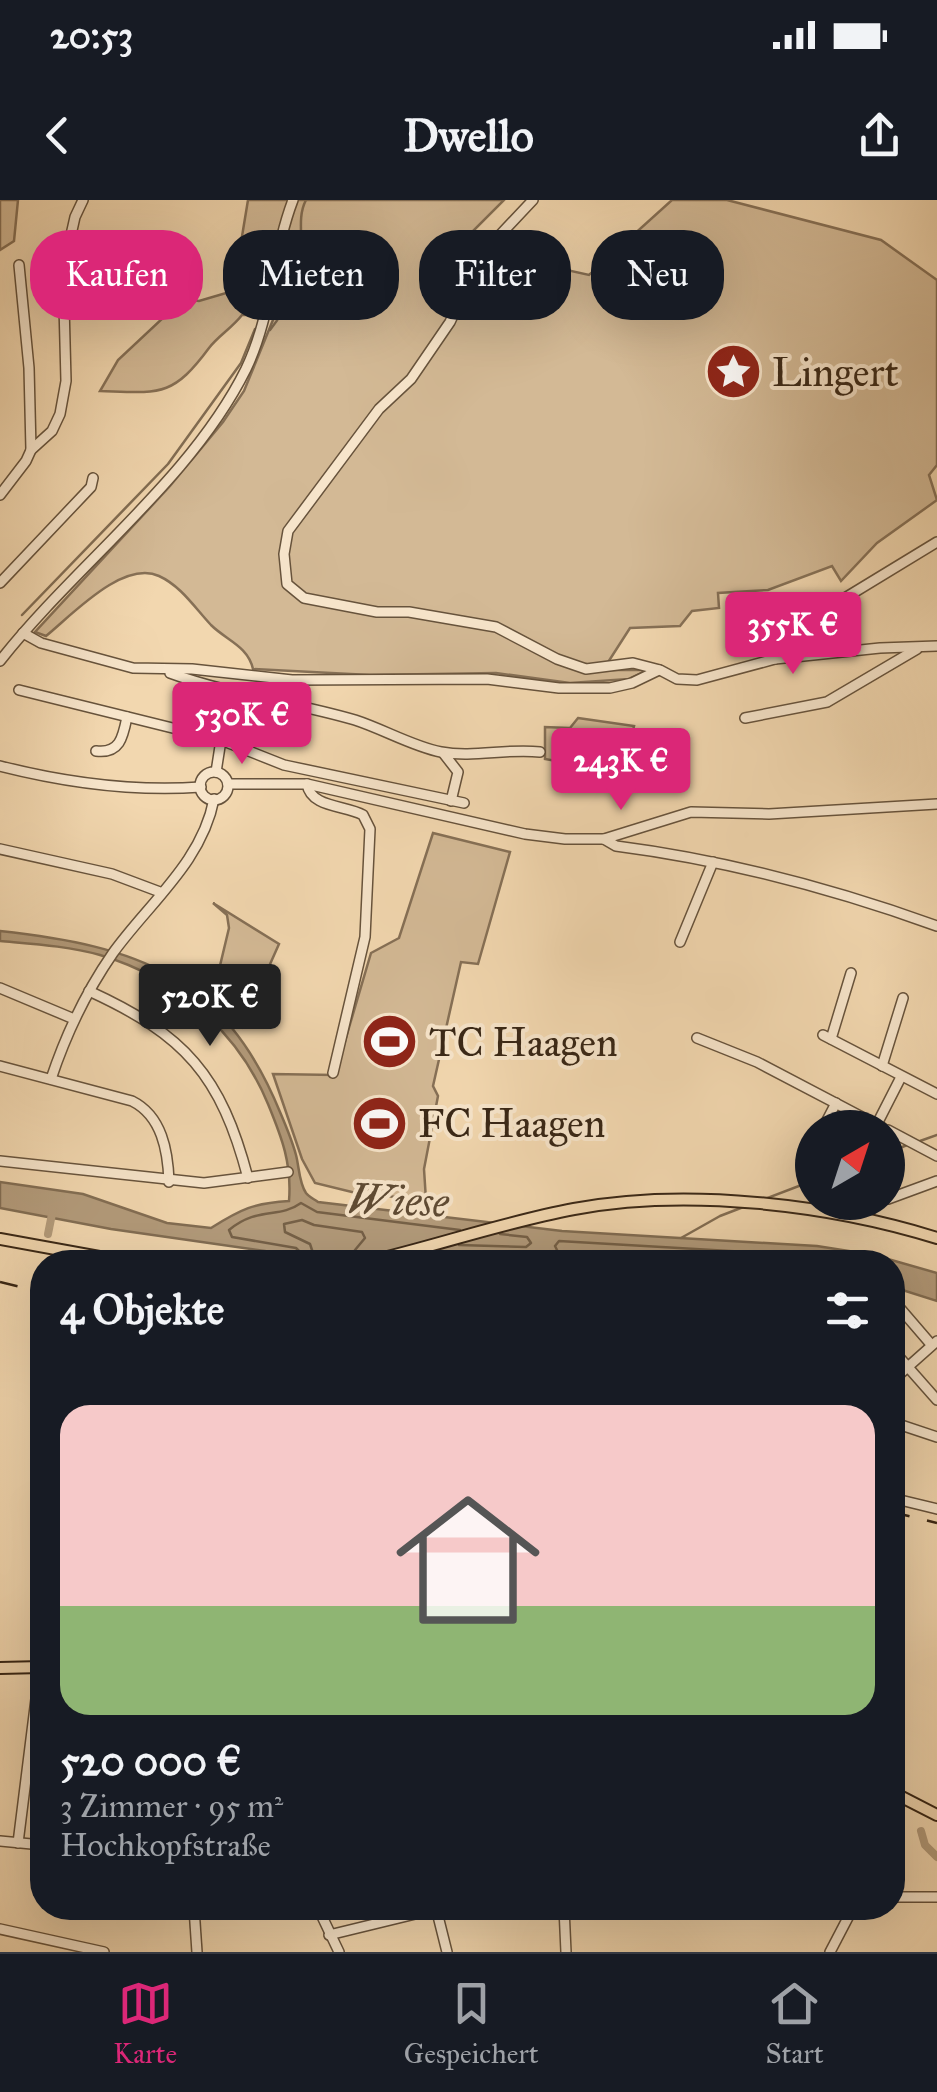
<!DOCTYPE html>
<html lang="de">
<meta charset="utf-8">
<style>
:root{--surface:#171b24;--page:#242831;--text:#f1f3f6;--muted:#9ea1a6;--line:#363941;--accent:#db2777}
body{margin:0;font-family:"IM FELL Great Primer",serif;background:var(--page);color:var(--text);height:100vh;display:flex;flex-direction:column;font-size:38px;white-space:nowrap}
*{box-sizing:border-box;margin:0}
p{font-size:32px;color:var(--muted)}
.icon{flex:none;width:55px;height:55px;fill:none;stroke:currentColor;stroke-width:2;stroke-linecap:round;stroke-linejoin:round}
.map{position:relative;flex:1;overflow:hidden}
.panel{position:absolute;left:30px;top:1050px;width:875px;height:670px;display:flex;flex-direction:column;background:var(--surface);border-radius:40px;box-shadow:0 10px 40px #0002}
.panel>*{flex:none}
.hud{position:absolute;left:30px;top:30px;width:878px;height:90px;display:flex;gap:20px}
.needle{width:65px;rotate:39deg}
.controls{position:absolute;left:795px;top:910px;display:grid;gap:20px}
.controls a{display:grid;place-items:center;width:110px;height:110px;border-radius:50%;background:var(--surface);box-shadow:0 10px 40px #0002;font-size:50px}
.price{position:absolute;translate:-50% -85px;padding:0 22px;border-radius:10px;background:var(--accent);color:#fff;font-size:32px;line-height:65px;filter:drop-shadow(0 2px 5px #0008)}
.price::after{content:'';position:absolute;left:50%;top:60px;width:30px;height:22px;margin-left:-15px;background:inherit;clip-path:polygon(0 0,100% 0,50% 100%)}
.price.on{background:#222;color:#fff}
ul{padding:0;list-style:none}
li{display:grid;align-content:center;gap:20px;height:530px;padding:0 30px}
li span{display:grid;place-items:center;height:310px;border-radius:30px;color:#555}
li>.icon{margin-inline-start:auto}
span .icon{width:180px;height:180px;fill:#fffc;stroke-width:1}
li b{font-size:42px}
h2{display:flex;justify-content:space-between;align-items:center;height:120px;padding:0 30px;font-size:42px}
.tag{padding:0 35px;border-radius:40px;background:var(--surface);box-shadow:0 10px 40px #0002;font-size:35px;line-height:90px}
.tag.on{background:var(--accent);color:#fff}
.status{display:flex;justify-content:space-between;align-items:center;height:70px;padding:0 50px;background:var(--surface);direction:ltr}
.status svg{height:28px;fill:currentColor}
header{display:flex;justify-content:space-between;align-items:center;height:130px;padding:0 30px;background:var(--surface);font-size:45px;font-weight:700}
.menu{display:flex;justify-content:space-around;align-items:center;height:140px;border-top:2px solid var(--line);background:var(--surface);font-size:28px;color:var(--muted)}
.menu a{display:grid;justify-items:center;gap:5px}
.menu .on{color:var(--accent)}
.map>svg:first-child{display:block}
</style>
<div class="status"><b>20:53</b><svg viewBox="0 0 49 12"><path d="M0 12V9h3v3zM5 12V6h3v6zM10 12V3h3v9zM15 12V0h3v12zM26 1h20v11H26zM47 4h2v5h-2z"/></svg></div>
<header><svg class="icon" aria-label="back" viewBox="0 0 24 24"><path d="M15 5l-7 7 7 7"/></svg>Dwello<svg class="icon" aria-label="share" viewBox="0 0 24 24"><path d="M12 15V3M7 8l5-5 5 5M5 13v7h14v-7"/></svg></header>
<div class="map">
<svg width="937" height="1752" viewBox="0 0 937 1752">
<rect width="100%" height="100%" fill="#f2d7af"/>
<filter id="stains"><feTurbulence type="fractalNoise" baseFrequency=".002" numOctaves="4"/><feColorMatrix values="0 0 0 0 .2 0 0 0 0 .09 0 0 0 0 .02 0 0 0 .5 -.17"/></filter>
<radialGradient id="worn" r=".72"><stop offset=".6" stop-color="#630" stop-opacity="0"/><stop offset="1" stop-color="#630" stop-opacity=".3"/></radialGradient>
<g fill="#d3b995" stroke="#867056" stroke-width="2.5">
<path d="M0,0h18l-4,41 -14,9z"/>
<path d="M248,0h256l-46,46 131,29 83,-75h55l154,40 56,40v185l-8,10 8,25 -60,43 -36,38 -9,-15 -64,24 -50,3 1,15 -27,3 -12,15 -50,2 -27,42h45l-19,9 -59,4 -74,-10 -126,2 -117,-6c-5,-23 -27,-29 -42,-44 -16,-17 -30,-39 -52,-49 -36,-16 -86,38 -113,60l-11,-4 135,-146 53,-64 21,-31 31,-76h-33c-10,13 -24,21 -33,33 -37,50 -50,45 -109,43l18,-31 45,-42 13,-20 23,3 34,-10z"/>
<path d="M578,518l56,8 -12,47 -77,-14v-32l25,1z"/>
<path d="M433,633l77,19 -32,112 -17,-2 -28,124 5,10 -14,73 2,31 -70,-7 -41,-10 -13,-24 -29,-85 62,1 36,-122 28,-15z"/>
<path d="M213,703l66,41 -37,83 -29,-32 16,-67 -2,-13z"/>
</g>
<path fill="#b39b7b" stroke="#826d53" stroke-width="2.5" d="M0,731c137,15 224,44 280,181 6,14 12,28 16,43 3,11 3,28 10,38 3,4 8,6 12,9l244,29 255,15 57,9 63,18v28l-44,-14 -1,-25h-216l-230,-7 -144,5 -37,-9 -154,-22 -111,-21v-26l83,12 84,29 44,5c30,-19 43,-25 78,-27 3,-37 -7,-63 -21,-97 -30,-73 -93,-127 -168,-149 -32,-9 -67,-11 -100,-14z"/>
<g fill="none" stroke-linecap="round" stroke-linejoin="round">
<g stroke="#766148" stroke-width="2.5">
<path d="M459,1045l67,2 5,-4 -4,-6 -27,-3"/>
<path d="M303,1062l-1,-8 -6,-6 -64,-11 -3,-7c29,-24 50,-11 72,-27l16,9 143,18"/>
<path d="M316,1062l-6,-18 -25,-12 -1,-8 18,-4 12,5 48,7 3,6 -10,12 -2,12"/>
<path d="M563,1062l-8,-16 4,-5 257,15 43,6"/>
<path d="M575,1062l5,-8 131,8"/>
</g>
<g stroke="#826d53" stroke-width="2.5">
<path d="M270,130c16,-20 29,-47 31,-74 2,-19 -4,-39 5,-56"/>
<path d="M22,415l146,-151 73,-101 14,-34"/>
<path d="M920,941l17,-6"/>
<path d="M888,953l19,-8"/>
<path d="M762,1000l50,-19"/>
<path d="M681,1038l39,-22 26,-10"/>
</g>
<g stroke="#b39b7b" stroke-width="8">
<path d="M48,1034l5,-25"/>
<path d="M39,1084l-2,11 5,15"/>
<path d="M921,1631l4,14 12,12"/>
</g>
<defs>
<g id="minor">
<path d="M533,0l-35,37 -27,40 -21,45 -39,57 -32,30 -91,122 -4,23 3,30 17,14 73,14h32l87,15 61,32 29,10 47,-6 27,7 17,9 20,1 78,-21 105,-11 57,-2"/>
<path d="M19,65l10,103 2,82"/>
<path d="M0,295l26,-34 5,-11 21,-19 8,-17 6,-33 -2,-76 2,-48 9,-40 8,-17"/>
<path d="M0,383l91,-96 2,-9"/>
<path d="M23,433l18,10 92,25 59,1 100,11 195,-1 72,9h51l22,-5 27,-13"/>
<path d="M775,459l5,-16 14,-14 143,-87"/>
<path d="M0,461c76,-97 191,-181 246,-292 26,-54 26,-114 47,-169"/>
<path d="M170,473c60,22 124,29 185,47 28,9 59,27 86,32 33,6 66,-4 99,0"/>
<path d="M19,490l202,50 63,25 180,38"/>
<path d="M745,518l82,-16 90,-53"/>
<path d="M96,551c24,3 27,-14 31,-34"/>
<path d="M444,554l14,18 -7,29"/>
<path d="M0,566c67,17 132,26 201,21"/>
<path d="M216,572l5,-32"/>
<circle cx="214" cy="586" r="14"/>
<path d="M228,584h79l218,50 40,5h39l87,-27 78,2 168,-10"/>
<path d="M307,584c4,24 38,21 56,31l7,14 -5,108 -32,136"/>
<path d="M604,639l12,7c109,14 218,43 321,80"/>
<path d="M0,649l112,25 48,18"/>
<path d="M680,742l33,-80"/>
<path d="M0,788l74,31"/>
<path d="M89,791c96,44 132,84 159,187"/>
<path d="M823,835l114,59"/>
<path d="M697,838l60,24 126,66"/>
<path d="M831,839l20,-66"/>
<path d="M0,866l132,35c30,15 36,50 37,81"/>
<path d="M882,866l21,-68"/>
<path d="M51,879c15,-45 35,-87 62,-126 36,-50 89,-91 101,-154"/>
<path d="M877,924l24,-47"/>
<path d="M823,928l13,-25"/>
<path d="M888,930l49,26"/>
<path d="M0,961l204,22 84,-11"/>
<path d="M888,999l49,-18"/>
<path d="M864,1002l4,4 9,-4"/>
<path d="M892,1099l37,43"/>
<path d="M892,1149l45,51"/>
<path d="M892,1181l45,-40"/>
<path d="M892,1222l45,15"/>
<path d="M892,1298l45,11"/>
<path d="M0,1641l42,4"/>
<path d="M18,1643l22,-176"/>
<path d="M892,1697h45"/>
<path d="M194,1708l3,44"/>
<path d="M318,1708l21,44"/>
<path d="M436,1708l11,44"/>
<path d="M564,1708l2,44"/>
<path d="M0,1729l104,23"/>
<path d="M329,1735l111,-27"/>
<path d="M830,1752l23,-44"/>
</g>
<g id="major">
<path d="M0,1039l127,23"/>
<path d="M367,1062c69,-16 137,-40 207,-53 112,-21 254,-5 363,29"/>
<path d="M0,1468l42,-1"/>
<path d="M892,1592l45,23"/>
</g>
</defs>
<use href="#minor" stroke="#67533c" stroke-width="12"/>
<use href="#major" stroke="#392716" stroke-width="14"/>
<use href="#minor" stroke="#f7e5cb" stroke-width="9"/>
<use href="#major" stroke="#f2d7af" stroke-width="10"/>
<g stroke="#392716" stroke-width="2.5" stroke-dasharray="18 18" stroke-linecap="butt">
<path d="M0,1082l42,10"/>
<path d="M892,1312l45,11"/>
</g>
</g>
<defs>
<symbol id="sight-disc" viewBox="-11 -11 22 22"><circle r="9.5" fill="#8f2418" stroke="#f7e5cb"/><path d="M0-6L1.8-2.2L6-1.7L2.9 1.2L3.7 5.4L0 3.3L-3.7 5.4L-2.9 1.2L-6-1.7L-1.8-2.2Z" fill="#fff"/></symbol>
<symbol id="stadium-disc" viewBox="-11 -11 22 22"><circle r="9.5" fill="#8f2418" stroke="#f7e5cb"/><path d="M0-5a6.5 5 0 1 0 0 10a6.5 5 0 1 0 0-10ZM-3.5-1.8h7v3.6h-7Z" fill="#fff"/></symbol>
</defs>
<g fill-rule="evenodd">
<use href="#sight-disc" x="702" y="140" width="63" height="63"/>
<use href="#stadium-disc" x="358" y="810" width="63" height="63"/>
<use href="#stadium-disc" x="348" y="892" width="63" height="63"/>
</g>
<g text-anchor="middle" stroke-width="8" stroke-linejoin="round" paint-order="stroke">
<g font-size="40" fill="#392716" stroke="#f7e5cb" text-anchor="start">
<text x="772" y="186">Lingert</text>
<text x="429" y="856">TC Haagen</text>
<text x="418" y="937">FC Haagen</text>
</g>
<g font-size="42" font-style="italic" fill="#5e4a34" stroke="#f7e5cb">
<text transform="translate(398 1000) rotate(2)" y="15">Wiese</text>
</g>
</g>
<rect width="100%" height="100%" filter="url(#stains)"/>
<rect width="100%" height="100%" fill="url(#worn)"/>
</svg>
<div class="controls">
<a><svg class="needle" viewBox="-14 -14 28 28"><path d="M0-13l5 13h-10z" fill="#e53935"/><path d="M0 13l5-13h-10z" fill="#9ea1a6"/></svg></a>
</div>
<b class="price" style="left:793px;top:477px">355K €</b>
<b class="price" style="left:242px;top:567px">530K €</b>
<b class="price" style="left:621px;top:613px">243K €</b>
<b class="price on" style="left:210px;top:849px">520K €</b>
<div class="hud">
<a class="tag on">Kaufen</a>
<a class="tag">Mieten</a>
<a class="tag">Filter</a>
<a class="tag">Neu</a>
</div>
<section class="panel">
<h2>4 Objekte<svg class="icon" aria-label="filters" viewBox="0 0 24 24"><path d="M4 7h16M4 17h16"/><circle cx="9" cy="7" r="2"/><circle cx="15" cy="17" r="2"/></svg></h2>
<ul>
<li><span style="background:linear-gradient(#f6c9c9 65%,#8fb573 0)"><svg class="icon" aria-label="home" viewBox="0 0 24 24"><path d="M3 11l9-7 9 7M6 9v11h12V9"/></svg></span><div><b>520 000 €</b><p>3 Zimmer · 95 m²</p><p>Hochkopfstraße</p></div></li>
</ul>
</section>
</div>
<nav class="menu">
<a class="on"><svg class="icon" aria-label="map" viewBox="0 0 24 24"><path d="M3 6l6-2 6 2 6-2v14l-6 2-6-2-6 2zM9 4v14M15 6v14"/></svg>Karte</a>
<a><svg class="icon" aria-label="saved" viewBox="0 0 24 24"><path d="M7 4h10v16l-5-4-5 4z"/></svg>Gespeichert</a>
<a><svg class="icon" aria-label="home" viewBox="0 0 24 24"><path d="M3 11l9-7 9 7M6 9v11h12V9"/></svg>Start</a>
</nav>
